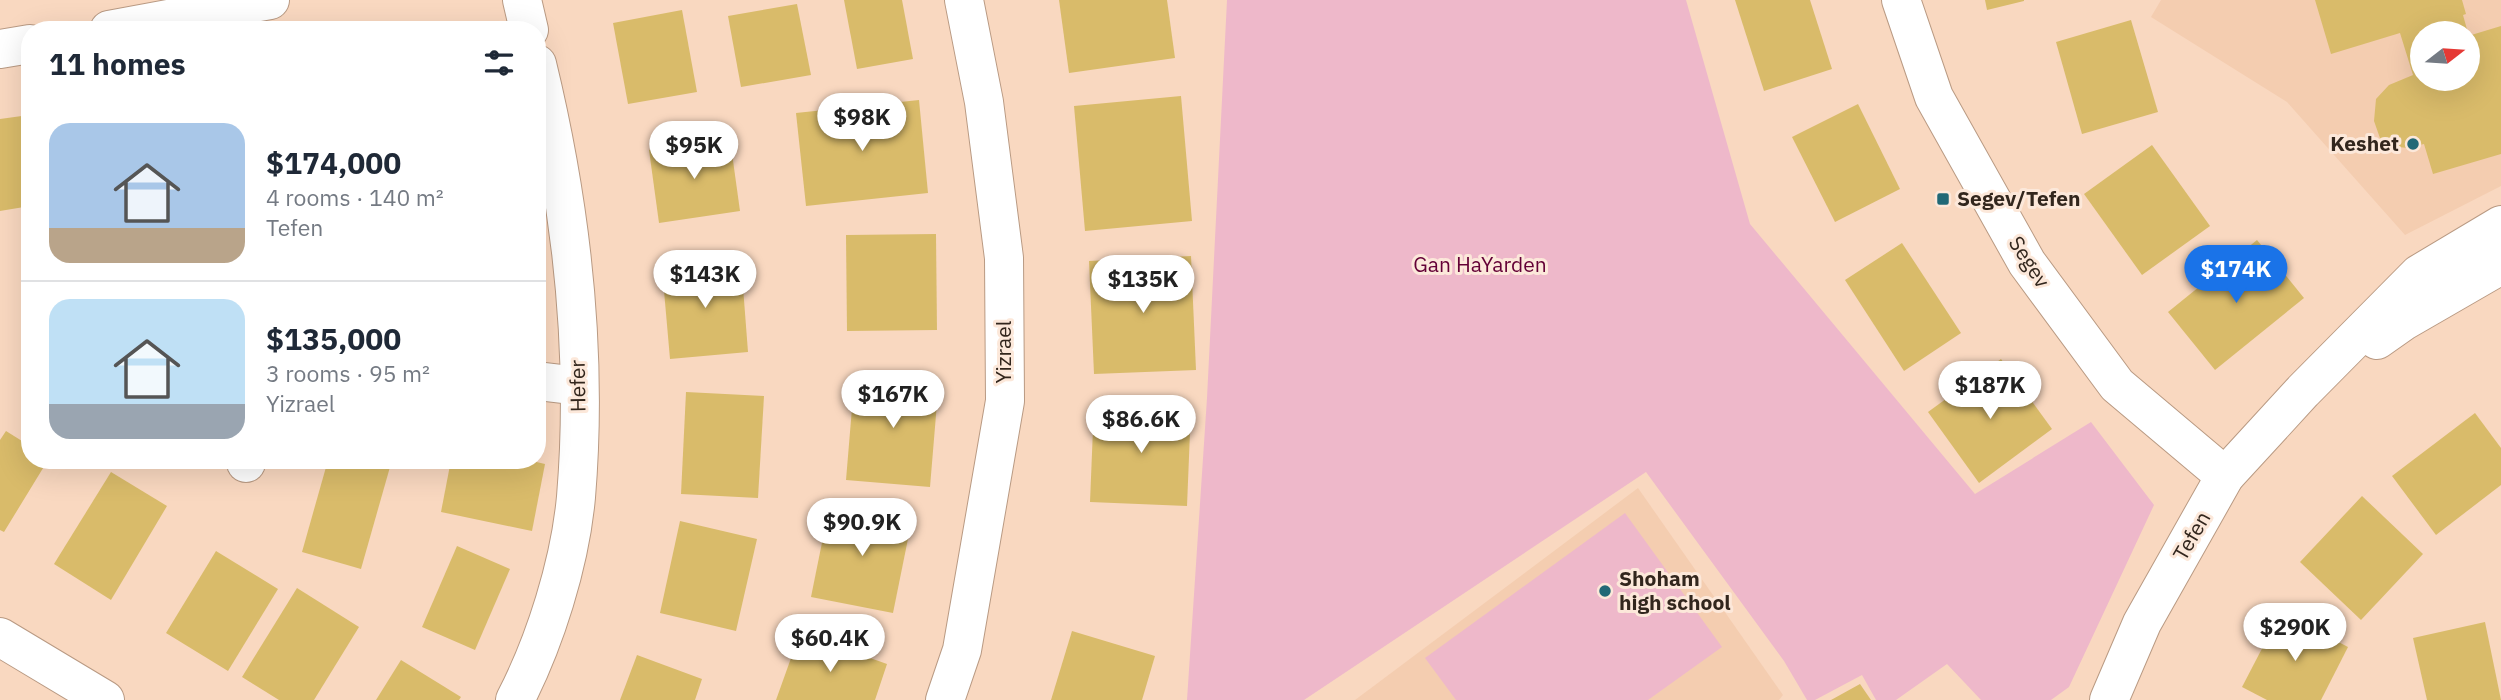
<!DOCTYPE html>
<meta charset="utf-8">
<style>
:root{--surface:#fff;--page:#f2f2f3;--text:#1f2937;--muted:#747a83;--line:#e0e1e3;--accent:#1a73e8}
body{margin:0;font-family:"IBM Plex Sans",sans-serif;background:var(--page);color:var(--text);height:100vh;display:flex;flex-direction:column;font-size:26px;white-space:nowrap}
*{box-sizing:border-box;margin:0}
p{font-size:23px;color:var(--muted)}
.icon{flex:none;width:38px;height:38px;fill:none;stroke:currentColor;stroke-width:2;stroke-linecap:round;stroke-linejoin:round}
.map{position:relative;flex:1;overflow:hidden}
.details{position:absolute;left:21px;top:21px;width:525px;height:448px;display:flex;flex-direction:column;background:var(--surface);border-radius:28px;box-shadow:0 7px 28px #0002}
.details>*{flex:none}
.needle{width:46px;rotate:73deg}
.controls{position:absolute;left:2410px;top:21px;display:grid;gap:14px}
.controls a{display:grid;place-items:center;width:70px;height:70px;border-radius:50%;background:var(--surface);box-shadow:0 7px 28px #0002;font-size:35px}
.price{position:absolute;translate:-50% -60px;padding:0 16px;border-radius:24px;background:#fff;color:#222;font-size:23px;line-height:46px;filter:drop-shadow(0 2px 4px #0008)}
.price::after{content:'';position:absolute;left:50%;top:42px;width:21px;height:16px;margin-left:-10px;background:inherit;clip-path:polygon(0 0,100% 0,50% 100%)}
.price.selected{background:var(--accent);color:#fff}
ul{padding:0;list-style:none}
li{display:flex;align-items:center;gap:21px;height:175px;padding:0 28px}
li+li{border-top:2px solid var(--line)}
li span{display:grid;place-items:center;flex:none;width:196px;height:140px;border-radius:21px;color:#555}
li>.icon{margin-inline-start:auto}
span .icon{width:84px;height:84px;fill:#fffc;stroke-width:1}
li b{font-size:30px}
h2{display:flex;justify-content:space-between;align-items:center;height:84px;padding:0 28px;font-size:30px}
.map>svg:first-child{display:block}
</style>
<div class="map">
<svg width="2501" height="700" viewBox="0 0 2501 700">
<rect width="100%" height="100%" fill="#f9d8c0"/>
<g fill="#f4cdb0" fill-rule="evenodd">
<path d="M2161,0h340v186l-96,49 -118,-133 -136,-85zM2422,33h46v46h-46z"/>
<path d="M1638,488l145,207 -4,5h-424z"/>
</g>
<g fill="#eeb8ca">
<path d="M1227,0h459l64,224 225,270 116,-72 63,83 -85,182 -18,13h-70l-34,-36 -51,36h-20l-14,-25 -47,25h-8l-23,-39 -138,-189 -342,228h-117l20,-302z"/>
<path d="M1625,513l97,134 -74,53h-192l-31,-42z"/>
</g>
<g fill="#d9bb6a">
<path d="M844,0h58l11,59 -56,10z"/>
<path d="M1059,0h108l8,58 -106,15z"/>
<path d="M1735,0h75l22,69 -68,22z"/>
<path d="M1985,0h39v1l-37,9z"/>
<path d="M2315,0h147l4,14 -3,1 5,18h-46v46h46v-43l33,-10v128l-68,20 -9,-30 -17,4 -16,-2 -10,-5 -7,-20 2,-22 13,-14 24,-10 -13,-42 -69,21z"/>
<path d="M797,4l14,71 -70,12 -13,-71z"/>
<path d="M682,10l15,82 -69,12 -15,-81z"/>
<path d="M2131,20l27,92 -76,22 -26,-92z"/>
<path d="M1181,96l11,125 -107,10 -11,-125z"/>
<path d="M919,100l9,93 -122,13 -10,-93z"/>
<path d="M1858,104l42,85 -65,33 -43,-85z"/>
<path d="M29,115l1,91 -30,5v-92z"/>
<path d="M730,139l10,72 -81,12 -10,-73z"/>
<path d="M2152,145l58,81 -68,49 -58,-81z"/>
<path d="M936,234l1,96 -90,1 -1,-96z"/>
<path d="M2257,240l47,58 -89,72 -47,-58z"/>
<path d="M1902,243l59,90 -57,38 -59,-91z"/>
<path d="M1191,256l5,114 -102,4 -5,-113z"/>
<path d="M741,261l7,91 -78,7 -8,-91z"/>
<path d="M2001,359l51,70 -73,54 -51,-71z"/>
<path d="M855,372l84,7 -9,108 -84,-7z"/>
<path d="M686,392l78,4 -6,102 -77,-4z"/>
<path d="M1094,404l97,4 -4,98 -97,-4z"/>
<path d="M2475,413l26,35v37l-65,50 -44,-59z"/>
<path d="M6,431l24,15v14h18l-44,72 -4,-2v-90z"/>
<path d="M328,460h64l-31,109 -59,-17z"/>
<path d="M451,460h77l17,4 -13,67 -91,-19z"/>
<path d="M111,472l56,34 -56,94 -57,-36z"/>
<path d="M2362,496l61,58 -62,66 -61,-58z"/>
<path d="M830,503l82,16 -19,94 -82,-16z"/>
<path d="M680,521l77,18 -21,92 -76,-18z"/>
<path d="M457,546l53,23 -35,81 -53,-23z"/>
<path d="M216,551l62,38 -50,82 -62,-38z"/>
<path d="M297,588l62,39 -45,73h-35l-37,-23z"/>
<path d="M2281,612l67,35 -27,53h-54l-25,-13z"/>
<path d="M2485,622l16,78h-74l-14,-62z"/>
<path d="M1072,631l83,25 -13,44h-91z"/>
<path d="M800,633l87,31 -12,36h-99z"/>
<path d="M637,655l65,24 -7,21h-75z"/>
<path d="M401,660l60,37 -2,3h-83z"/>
<path d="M1860,684l11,16h-40z"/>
</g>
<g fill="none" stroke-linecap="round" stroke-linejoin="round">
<defs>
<g id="minor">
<path d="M522,0l7,30"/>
<path d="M1901,0l33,97 93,166 90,122 108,91"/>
<path d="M109,30l161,-30"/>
<path d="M0,49l30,-5"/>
<path d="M2377,340l27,-19 97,-56"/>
<path d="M537,381l42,5"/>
<path d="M246,463v-3"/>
<path d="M0,637l105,63"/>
<path d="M515,700c30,-58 55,-137 61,-203 12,-144 -5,-293 -39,-433"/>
<path d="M945,700l17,-50 43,-249 -1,-143 -20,-156 -20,-102"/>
<path d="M2109,700l33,-77 83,-147 78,-85 116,-117 82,-49"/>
</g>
</defs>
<use href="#minor" stroke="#b99a83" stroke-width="40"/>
<use href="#minor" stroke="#fff" stroke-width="38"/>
</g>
<g fill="#216876" stroke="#fce8da" stroke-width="2.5">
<circle cx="2413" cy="144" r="7"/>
<rect x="1936" y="192" width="14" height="14" rx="3.5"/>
<circle cx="1605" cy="591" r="7"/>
</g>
<g text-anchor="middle" stroke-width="6" stroke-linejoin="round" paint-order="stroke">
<g font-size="21" font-weight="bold" fill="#32261d" stroke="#fce8da" text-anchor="start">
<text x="2399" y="151" text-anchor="end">Keshet</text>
<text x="1957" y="206">Segev/Tefen</text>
<text x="1619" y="586">Shoham<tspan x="1619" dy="24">high school</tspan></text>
</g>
<g font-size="21" fill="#32261d" stroke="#fce8da">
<text transform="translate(2029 262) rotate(57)" y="7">Segev</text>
<text transform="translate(1004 352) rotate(-90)" y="7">Yizrael</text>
<text transform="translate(578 386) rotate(-91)" y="7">Hefer</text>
<text transform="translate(2192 536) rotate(-60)" y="7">Tefen</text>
</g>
<g font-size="21" fill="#640036" stroke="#fce8da">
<text x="1480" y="272">Gan HaYarden</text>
</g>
</g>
</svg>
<div class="controls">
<a><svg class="needle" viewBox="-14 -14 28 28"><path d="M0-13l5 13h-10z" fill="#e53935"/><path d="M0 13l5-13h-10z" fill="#747a83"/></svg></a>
</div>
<b class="price" style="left:862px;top:153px">$98K</b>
<b class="price" style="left:694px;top:181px">$95K</b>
<b class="price selected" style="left:2236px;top:305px">$174K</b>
<b class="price" style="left:705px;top:310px">$143K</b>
<b class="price" style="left:1143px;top:315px">$135K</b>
<b class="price" style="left:1990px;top:421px">$187K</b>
<b class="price" style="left:893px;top:430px">$167K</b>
<b class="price" style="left:1141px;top:455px">$86.6K</b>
<b class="price" style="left:862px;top:558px">$90.9K</b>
<b class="price" style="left:2295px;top:663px">$290K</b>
<b class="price" style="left:830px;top:674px">$60.4K</b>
<section class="details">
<h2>11 homes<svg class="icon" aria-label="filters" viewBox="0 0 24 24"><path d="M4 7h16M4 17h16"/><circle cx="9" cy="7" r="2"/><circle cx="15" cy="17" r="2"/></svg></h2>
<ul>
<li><span style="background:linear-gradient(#a9c7e8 75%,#b9a48a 0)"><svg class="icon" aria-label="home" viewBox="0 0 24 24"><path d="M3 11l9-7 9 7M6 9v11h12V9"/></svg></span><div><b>$174,000</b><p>4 rooms · 140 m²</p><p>Tefen</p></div></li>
<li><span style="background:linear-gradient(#bfe0f5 75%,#9aa5b1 0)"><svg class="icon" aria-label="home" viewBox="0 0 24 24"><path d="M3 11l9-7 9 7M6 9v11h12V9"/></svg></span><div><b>$135,000</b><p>3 rooms · 95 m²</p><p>Yizrael</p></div></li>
</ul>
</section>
</div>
